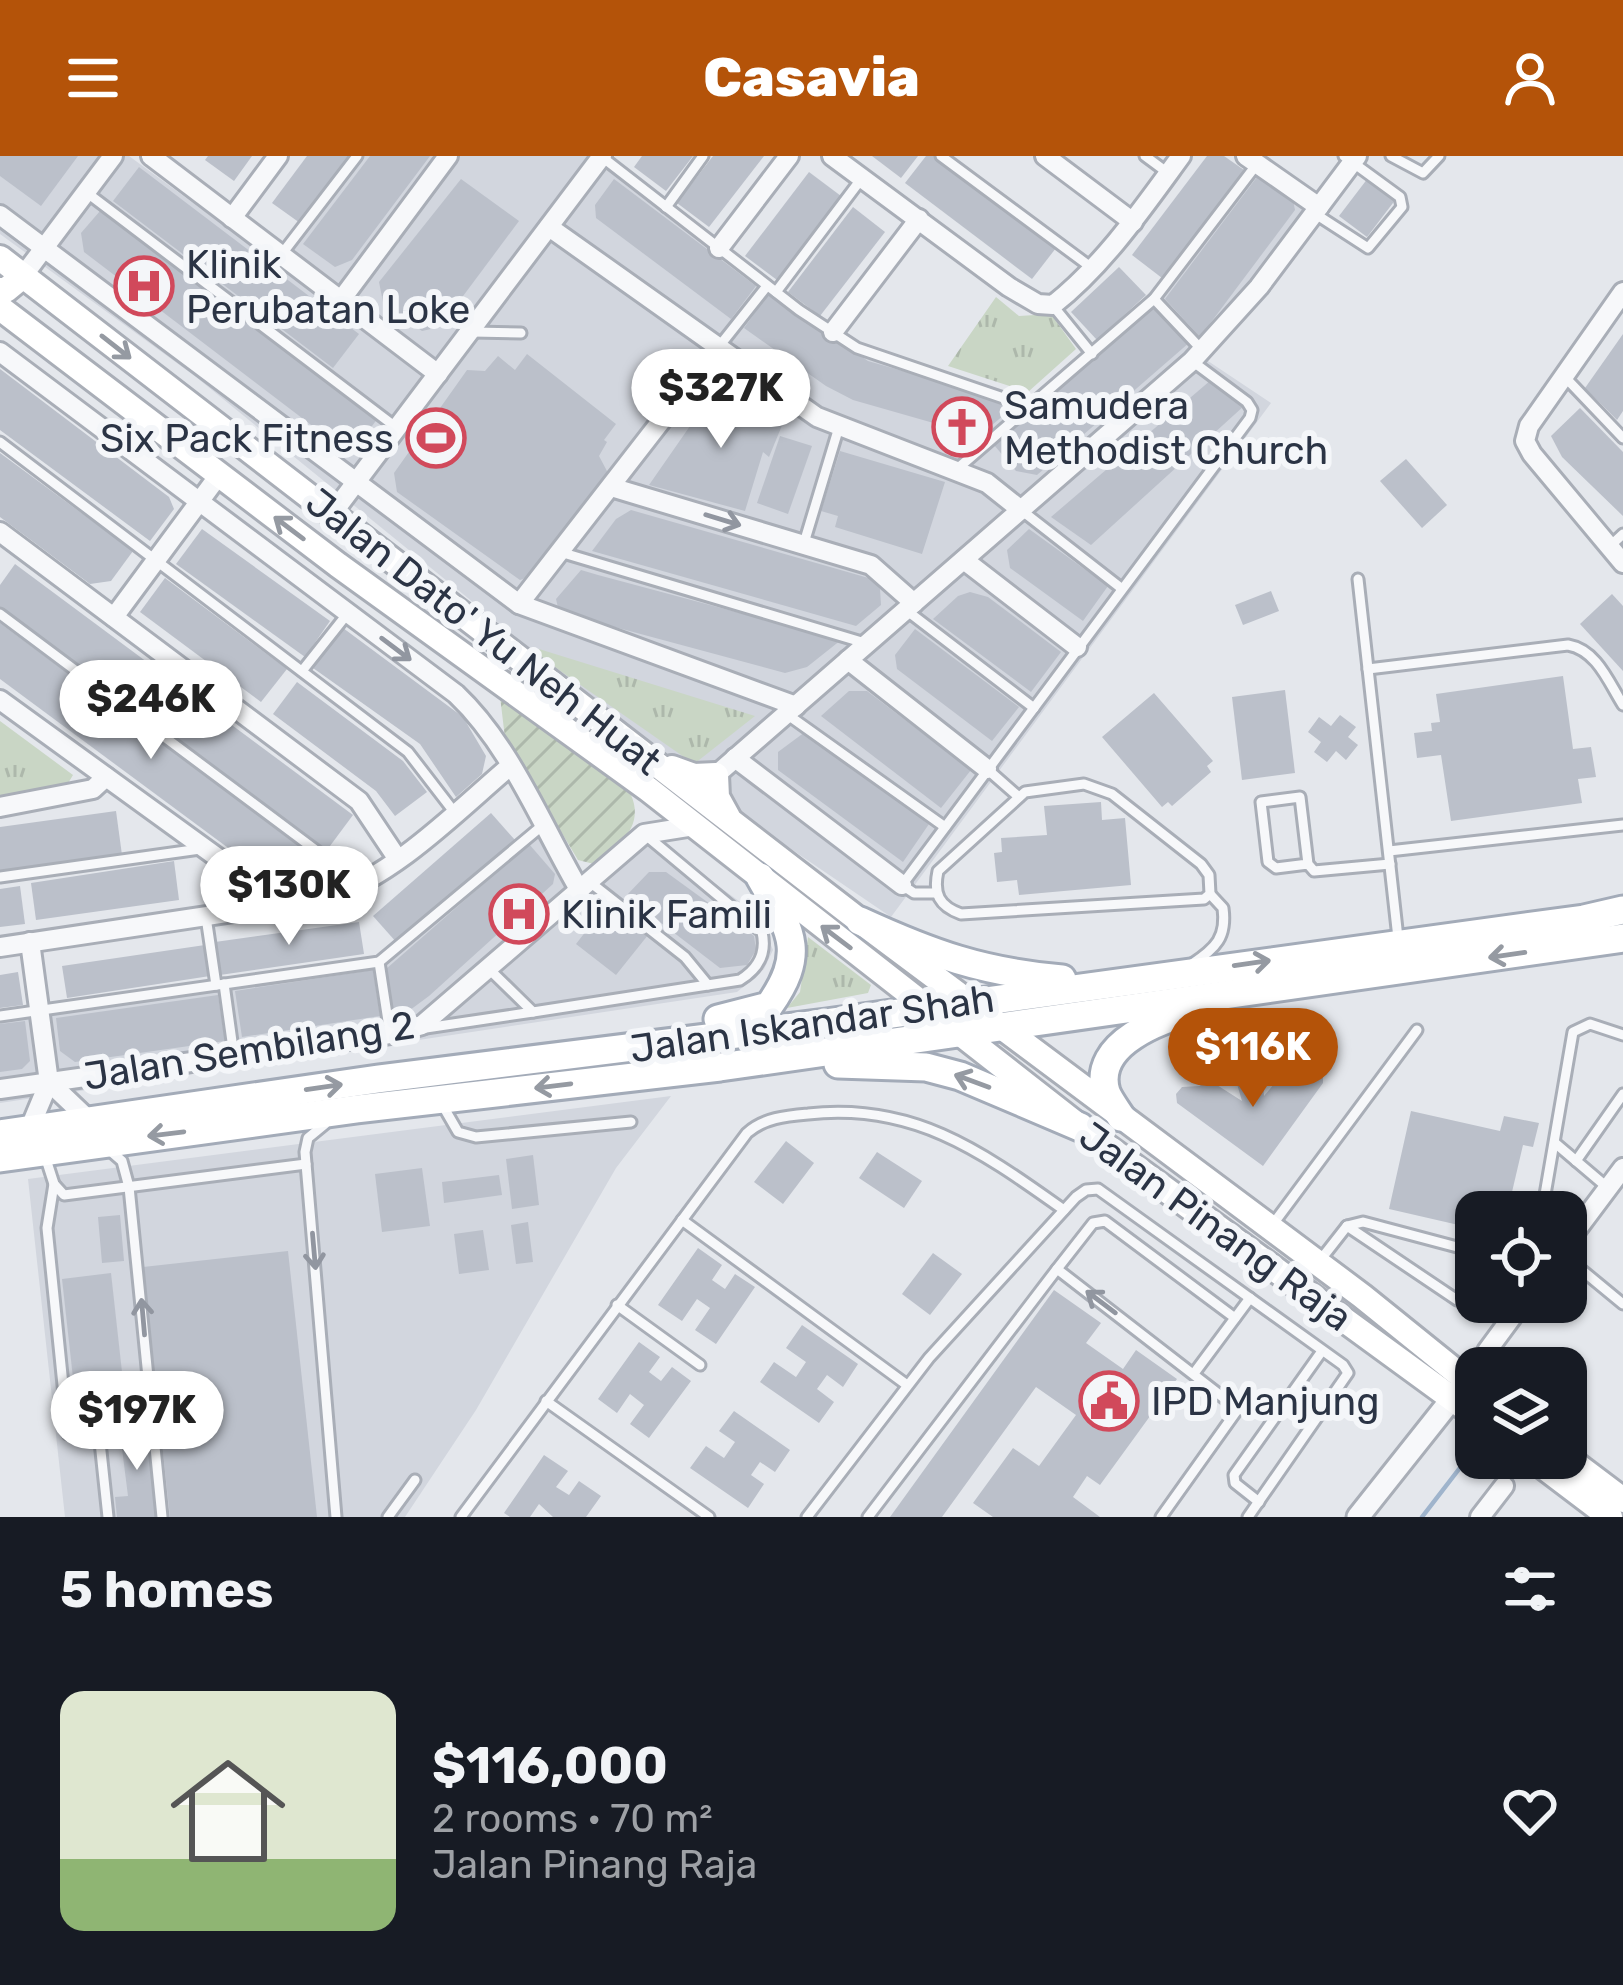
<!DOCTYPE html>
<meta charset="utf-8">
<style>
:root{--surface:#171b24;--page:#20242c;--text:#f1f3f6;--muted:#9ea1a6;--accent:#b45309}
body{margin:0;font-family:Rubik,sans-serif;background:var(--page);color:var(--text);height:100vh;display:flex;flex-direction:column;font-size:45px;white-space:nowrap}
*{box-sizing:border-box;margin:0}
p{font-size:39px;color:var(--muted)}
.icon{flex:none;width:66px;height:66px;fill:none;stroke:currentColor;stroke-width:2;stroke-linecap:round;stroke-linejoin:round}
.map{position:relative;height:1361px;overflow:hidden}
.panel{display:flex;flex-direction:column;background:var(--surface);flex:1}
.panel>*{flex:none}
.tools{position:absolute;left:1455px;top:1035px;display:grid;gap:24px}
.tools a{display:grid;place-items:center;width:132px;height:132px;border-radius:24px;background:var(--surface);box-shadow:0 3px 9px #0004;font-size:60px}
.price{position:absolute;translate:-50% -102px;padding:0 27px;border-radius:42px;background:#fff;color:#222;font-size:39px;line-height:78px;filter:drop-shadow(0 3px 6px #0008)}
.price::after{content:'';position:absolute;left:50%;top:72px;width:36px;height:27px;margin-left:-18px;background:inherit;clip-path:polygon(0 0,100% 0,50% 100%)}
.price.current{background:var(--accent);color:#fff}
ul{padding:0;list-style:none}
li{display:flex;align-items:center;gap:36px;height:300px;padding:0 60px}
li span{display:grid;place-items:center;flex:none;width:336px;height:240px;border-radius:24px;color:#555}
li>.icon{margin-inline-start:auto}
span .icon{width:144px;height:144px;fill:#fffc;stroke-width:1}
li b{font-size:51px}
h2{display:flex;justify-content:space-between;align-items:center;height:144px;padding:0 60px;font-size:51px}
header{display:flex;justify-content:space-between;align-items:center;height:156px;padding:0 60px;background:var(--accent);color:#fff;font-size:54px;font-weight:800}
.map>svg:first-child{display:block}
</style>
<header><svg class="icon" aria-label="menu" viewBox="0 0 24 24"><path d="M4 6h16M4 12h16M4 18h16"/></svg>Casavia<svg class="icon" aria-label="person" viewBox="0 0 24 24"><circle cx="12" cy="8" r="4"/><path d="M4 21q1-7 8-7t8 7"/></svg></header>
<div class="map">
<svg width="1623" height="1361" viewBox="0 0 1623 1361">
<defs>
<pattern id="grass-tufts" width="24" height="20" patternUnits="userSpaceOnUse" patternTransform="scale(3)"><rect width="24" height="20" fill="#c9d6c5"/><path d="M3 7l-1-3M5 7V3M7 7l1-3M15 17l-1-3M17 17v-4M19 17l1-3" fill="none" stroke="#adb8ab"/></pattern>
<pattern id="garden-furrows" width="10" height="10" patternUnits="userSpaceOnUse" patternTransform="scale(3)"><rect width="10" height="10" fill="#c9d6c5"/><path d="M-1 1l2-2M0 10L10 0M9 11l2-2" fill="none" stroke="#adb8ab"/></pattern>
</defs>
<rect width="100%" height="100%" fill="#e4e7ec"/>
<g fill="#d2d6de">
<path d="M0,0h129l149,109 82,-109h248l246,190 180,53 122,-98 106,-144 64,44 -124,156 69,46 -380,514 -188,-128 -507,-412 -196,-143z"/>
<path d="M547,663l33,56 60,-46 118,86 15,35 -9,19 -27,23 -737,111v-87l382,-53z"/>
<path d="M671,940l-55,72 -140,242 -71,107h-340l-37,-338z"/>
</g>
<g fill="url(#grass-tufts)">
<path d="M996,141l23,19 32,-2 25,35 -48,43 -80,-26z"/>
<path d="M539,493l216,67 -61,48 -158,-110z"/>
<path d="M0,565l73,54 -9,15 -64,9z"/>
<path d="M808,781l63,48 -3,8 -81,15 13,-16z"/>
</g>
<path fill="url(#garden-furrows)" d="M499,532l132,107c14,32 -13,50 -33,70l-20,-5 -73,-122z"/>
<g fill="none" stroke-linecap="round" stroke-linejoin="round">
<path stroke="#9fb4cc" stroke-width="4.5" d="M1422,1361l54,-70"/>
</g>
<g fill="#bbc0ca">
<path d="M0,0h78l-37,50 -41,-30z"/>
<path d="M208,0h44l-18,25 -29,-21z"/>
<path d="M307,0h43l-50,67 -28,-20z"/>
<path d="M370,0h60l-78,104 -17,7 -32,-23z"/>
<path d="M642,0h51l-27,35 -32,-24z"/>
<path d="M713,0h51l-55,71 -32,-24z"/>
<path d="M872,0h46l-17,22z"/>
<path d="M926,0h9l121,92 -24,31 -127,-96z"/>
<path d="M1207,0h17l20,14 -82,108 -30,-23z"/>
<path d="M139,11l220,167 -26,34 -220,-167z"/>
<path d="M809,16l32,24 -64,84 -32,-24z"/>
<path d="M1260,17l32,22 3,15 -95,127 -35,-38z"/>
<path d="M1368,22l28,21 -29,38 -28,-21z"/>
<path d="M461,23l58,42 -79,106 -18,4 -39,-29 -4,-20z"/>
<path d="M614,23l142,107 -25,33 -135,-101 -1,-13z"/>
<path d="M853,51l32,25 -65,84 -32,-24z"/>
<path d="M100,55l278,207 -21,28 -17,1 -256,-195 -3,-19z"/>
<path d="M1119,111l27,28 -49,45 -26,-28z"/>
<path d="M769,137l99,68 149,43 -38,32 -126,-36 -27,-14 -82,-58z"/>
<path d="M1156,150l34,36 -153,133 -21,-4 -22,-26z"/>
<path d="M1623,178v77l-6,9 -32,-32z"/>
<path d="M527,198l89,70 -12,16 3,2 -8,14 9,17 -66,99 -22,8 -123,-88 -3,-19 73,-103 18,1 13,-15 17,14z"/>
<path d="M0,213l169,128 5,12 -24,32 -150,-111z"/>
<path d="M722,224l61,43 -14,34 -6,-5 -18,59 -96,-26z"/>
<path d="M1211,224l34,25 -154,140 -40,-28z"/>
<path d="M1580,252l43,44v64l-61,-59 -11,-21z"/>
<path d="M780,280l32,10 -24,68 -31,-11z"/>
<path d="M840,295l105,31 -23,72 -87,-27 3,-11 -17,-5z"/>
<path d="M0,297l133,98 -22,30 -21,3 -90,-67z"/>
<path d="M1406,303l41,46 -25,23 -42,-47z"/>
<path d="M631,354l241,69 8,10 1,16 -25,21 -264,-75 24,-32z"/>
<path d="M202,373l128,92 -25,36 -129,-93z"/>
<path d="M1029,373l79,57 -25,35 -73,-53 -3,-18z"/>
<path d="M15,408l338,251 -26,35 -327,-242v-23z"/>
<path d="M581,414l17,5 243,65 -34,27 -22,6 -226,-61 -3,-13z"/>
<path d="M165,422l122,91 -26,33 -121,-90z"/>
<path d="M1271,435l8,20 -36,14 -8,-20z"/>
<path d="M970,436l18,5 73,55 -30,40 -98,-73 25,-23z"/>
<path d="M1612,438l11,12v65l-43,-47z"/>
<path d="M0,467l315,234 -26,36 -289,-214z"/>
<path d="M343,472l120,89 23,39 -4,18 -26,23 -36,-53 -107,-76z"/>
<path d="M915,473l104,78 -27,34 -95,-72 -2,-14z"/>
<path d="M1563,520l10,73 18,-2 5,30 -18,2 4,24 -131,18 -10,-66 -24,3 -3,-25 18,-2 -1,-8 9,-1 -4,-28z"/>
<path d="M297,526l106,79 24,31 -32,24 -19,-25 -103,-77z"/>
<path d="M1285,534l10,83 -53,7 -10,-83z"/>
<path d="M849,535h18l104,79 -30,38 -120,-92z"/>
<path d="M1154,537l59,68 -6,5 4,6 -39,34 -4,-4 -6,5 -60,-70z"/>
<path d="M1340,559l16,12 -8,10 10,8 -12,15 -10,-9 -9,11 -13,-10 7,-10 -13,-10 11,-15 12,9z"/>
<path d="M805,576l124,92 -26,38 -125,-92v-18z"/>
<path d="M1101,646l1,18 23,-2 6,67 -112,10 -2,-15 -20,2 -3,-29 8,-1 -1,-14 46,-3 -3,-29z"/>
<path d="M116,655l6,44 -122,16v-44z"/>
<path d="M491,657l24,27 -118,103 -24,-27z"/>
<path d="M529,688l26,30 -2,10 -124,112 -23,17 -14,1 -6,-45z"/>
<path d="M174,705l5,39 -143,20 -5,-37z"/>
<path d="M649,716h17l88,64 2,14 -9,15 -27,3 -94,-72z"/>
<path d="M20,730l5,38 -25,3v-38z"/>
<path d="M607,748l41,31 -32,40 -40,-31z"/>
<path d="M359,766l5,32 -144,21 -5,-33z"/>
<path d="M205,789l5,31 -143,22 -5,-32z"/>
<path d="M373,814l7,46 -138,21 -7,-46z"/>
<path d="M18,816l5,33 -23,3v-33z"/>
<path d="M218,839l7,46 -150,21 -15,-11 -4,-33z"/>
<path d="M25,865l5,40 -8,8 -22,3v-48z"/>
<path d="M1289,910l11,7 17,-3 6,4v9l-60,83 -86,-63 -1,-9 6,-7 18,-1 6,-8 36,23 -5,-17 8,-7 10,-2 8,8 1,13z"/>
<path d="M1411,955l89,20 4,-15 35,7 -6,24 -10,-2 -11,47 16,3 -4,17h-48v17l-87,-20z"/>
<path d="M786,985l28,22 -31,41 -29,-22z"/>
<path d="M877,996l45,29 -18,27 -45,-30z"/>
<path d="M533,999l6,50 -27,4 -6,-50z"/>
<path d="M422,1012l8,58 -48,6 -7,-58z"/>
<path d="M499,1019l3,20 -58,8 -2,-21z"/>
<path d="M120,1059l4,46 -22,2 -4,-46z"/>
<path d="M528,1066l5,40 -17,2 -5,-39z"/>
<path d="M483,1074l6,40 -30,4 -5,-40z"/>
<path d="M698,1092l24,17 -10,15 13,9 10,-15 20,13 -39,57 -21,-14 15,-22 -13,-9 -15,22 -24,-16z"/>
<path d="M288,1095l29,266h-147l-27,-250z"/>
<path d="M933,1097l29,21 -32,41 -28,-21z"/>
<path d="M111,1117l16,144 -49,6 -16,-144z"/>
<path d="M1054,1134l47,33 -15,20 37,26 13,-19 41,29 -77,106 -13,-9 -14,21 27,20h-107l-20,-14 40,-55 26,18 37,-51 -40,-28 -94,130h-52z"/>
<path d="M802,1169l56,39 -15,23 -16,-12 -10,14 17,13 -15,21 -59,-41 14,-20 22,15 10,-15 -20,-14z"/>
<path d="M639,1186l21,15 -11,15 12,9 11,-14 19,14 -42,57 -19,-14 14,-19 -14,-11 -13,19 -19,-14z"/>
<path d="M734,1255l56,39 -15,22 -15,-10 -9,13 13,9 -16,24 -58,-40 16,-22 18,12 11,-16 -16,-11z"/>
<path d="M147,1266l11,95h-41l-2,-20 13,-1 -9,-71z"/>
<path d="M544,1299l24,16 -12,16 13,8 10,-14 22,15 -15,21h-33l-14,-13 -9,13h-20l-6,-4z"/>
</g>
<g fill="none" stroke-linecap="round" stroke-linejoin="round">
<defs>
<g id="service">
<path d="M941,0l151,112"/>
<path d="M1145,0l23,17"/>
<path d="M1391,0l32,17 16,-17"/>
<path d="M602,1l197,153 58,38 173,59"/>
<path d="M86,36l311,236"/>
<path d="M666,51l37,-51"/>
<path d="M1314,57l54,35 34,-41 -2,-10 -56,-41"/>
<path d="M281,99l76,-99"/>
<path d="M776,136l86,-114"/>
<path d="M1154,143l49,52"/>
<path d="M1054,151l38,47"/>
<path d="M473,176l48,1"/>
<path d="M717,193l50,-63"/>
<path d="M1563,219l60,63"/>
<path d="M0,286l408,310 47,61"/>
<path d="M957,313l197,-170 103,-135"/>
<path d="M1021,354l100,78"/>
<path d="M804,387l35,-116"/>
<path d="M1609,391l14,-13"/>
<path d="M560,396l305,91"/>
<path d="M1358,423l40,359"/>
<path d="M906,454l128,98"/>
<path d="M0,458l361,270"/>
<path d="M1368,513l200,-24c29,5 41,38 55,60"/>
<path d="M302,515l46,-58"/>
<path d="M788,559l157,112"/>
<path d="M987,613l32,28"/>
<path d="M1084,628l28,10 89,70 8,11 1,19 -6,5 -243,15c-22,-8 -28,-20 -23,-43l87,-79z"/>
<path d="M1389,695l234,-26"/>
<path d="M1308,708l-32,4 -8,-6 -7,-60 39,-5 8,67 6,7 76,-7"/>
<path d="M0,721l200,-28"/>
<path d="M591,727l94,74 23,28"/>
<path d="M936,737h-22l-12,-8 348,-467 2,-8 -5,-8 -55,-41"/>
<path d="M206,761l10,68"/>
<path d="M379,806l11,72"/>
<path d="M1192,808c24,-16 35,-27 31,-56l-13,-14"/>
<path d="M490,814l43,42 207,-32c18,-11 27,-26 22,-48l-114,-95"/>
<path d="M224,828l10,72"/>
<path d="M0,860l379,-54 164,-137"/>
<path d="M426,872l107,-16"/>
<path d="M443,950l15,26 18,5 155,-15"/>
<path d="M325,968l-17,14 -3,14 31,365"/>
<path d="M1555,987l53,45"/>
<path d="M107,992l15,13 7,26 33,330"/>
<path d="M45,1000l9,28 10,11 242,-31"/>
<path d="M1576,1005l47,-67"/>
<path d="M54,1028l-7,44 21,206 32,8 8,75"/>
<path d="M1542,1056l31,-180 17,-8 33,11"/>
<path d="M682,1064l225,165"/>
<path d="M1273,1068l144,-194"/>
<path d="M1347,1070l110,74 6,1 13,-11"/>
<path d="M1566,1101l57,47"/>
<path d="M1318,1107l29,-37 16,-4 113,30"/>
<path d="M617,1149l83,60"/>
<path d="M1195,1216l55,-74"/>
<path d="M546,1245l163,116"/>
<path d="M1259,1346l-24,-19 -1,-8 88,-124"/>
<path d="M388,1361l27,-37"/>
<path d="M461,1361l286,-384c17,-15 38,-17 61,-19 106,-12 174,38 256,96"/>
<path d="M807,1361l122,-159 147,-161 10,-7 12,-1 245,176 5,8 -100,144"/>
<path d="M868,1361l189,-248"/>
<path d="M1161,1361l77,-108 -181,-140 36,-46 12,-2 130,97"/>
</g>
<g id="minor">
<path d="M151,0l287,218"/>
<path d="M832,0l177,131 29,17 15,1c51,-40 90,-97 128,-149"/>
<path d="M1045,0l88,66"/>
<path d="M1246,0l73,51"/>
<path d="M0,59l519,389 277,102"/>
<path d="M232,62l46,-62"/>
<path d="M549,71l268,190 170,66 34,27"/>
<path d="M719,92l70,-92"/>
<path d="M23,120l90,-120"/>
<path d="M1623,136l-94,134 -4,15 7,13 91,109"/>
<path d="M341,144l107,-144"/>
<path d="M833,176l86,-113"/>
<path d="M0,196l456,342c55,52 86,132 124,197"/>
<path d="M611,331l260,78 43,38"/>
<path d="M332,358l270,-358"/>
<path d="M0,376l359,269 38,57"/>
<path d="M964,404l113,87"/>
<path d="M519,448l198,-255"/>
<path d="M114,461l105,-142"/>
<path d="M848,504l139,109"/>
<path d="M0,544l236,171 31,37"/>
<path d="M735,602l167,127"/>
<path d="M716,619l476,-414 67,-74 98,-131"/>
<path d="M0,651l93,-18 13,-12"/>
<path d="M0,791l327,-49c69,-24 127,-84 182,-131"/>
<path d="M49,926l41,39"/>
<path d="M0,933l390,-55 32,-9 222,-191 50,-8"/>
<path d="M29,974l20,-48 -19,-140"/>
<path d="M1566,1088l57,-76"/>
<path d="M1487,1195l36,-49"/>
<path d="M1480,1361l24,-31"/>
</g>
<path id="tertiary" d="M1358,1361l104,-131"/>
<g id="secondary">
<path d="M0,102l860,663 502,375 114,92"/>
<path d="M0,134h6l17,-14"/>
<path d="M0,152l338,257 310,224 432,338 396,289"/>
<path d="M672,612l22,8 22,-1 1,22 11,20"/>
<path d="M1566,1301l57,43"/>
<path d="M1532,1302l78,59"/>
</g>
<g id="primary">
<path d="M860,765c72,33 122,51 202,58"/>
<path d="M718,863l51,-13c39,-55 21,-76 -9,-129"/>
<path d="M838,908l88,3 34,9 120,51"/>
<path d="M1121,961c-5,-8 -12,-17 -15,-25 -15,-49 57,-74 91,-82"/>
<path d="M0,978l378,-55 448,-56 758,-104 39,-9"/>
<path d="M0,1002l357,-49 363,-42 903,-129"/>
</g>
</defs>
<use href="#service" stroke="#a9aeb7" stroke-width="15"/>
<use href="#minor" stroke="#a9aeb7" stroke-width="24"/>
<use href="#tertiary" stroke="#a9aeb7" stroke-width="27"/>
<use href="#secondary" stroke="#a9aeb7" stroke-width="30"/>
<use href="#primary" stroke="#a3abb8" stroke-width="33"/>
<use href="#service" stroke="#f7f8fa" stroke-width="9"/>
<use href="#minor" stroke="#f7f8fa" stroke-width="18"/>
<use href="#tertiary" stroke="#f7f8fa" stroke-width="21"/>
<use href="#secondary" stroke="#fff" stroke-width="24"/>
<use href="#primary" stroke="#fff" stroke-width="27"/>
</g>
<defs><path id="oneway-shaft" d="M-6 0H5M1.5-3L5.5 0L1.5 3" fill="none" stroke-width="1.6" stroke-linecap="round" stroke-linejoin="round" transform="scale(3)"/></defs>
<g stroke="#959aa2">
<use href="#oneway-shaft" transform="translate(116 191) rotate(38)"/>
<use href="#oneway-shaft" transform="translate(289 372) rotate(-143)"/>
<use href="#oneway-shaft" transform="translate(836 781) rotate(-143)"/>
<use href="#oneway-shaft" transform="translate(1507 799) rotate(172)"/>
<use href="#oneway-shaft" transform="translate(1252 807) rotate(-8)"/>
<use href="#oneway-shaft" transform="translate(972 925) rotate(-160)"/>
<use href="#oneway-shaft" transform="translate(553 930) rotate(173)"/>
<use href="#oneway-shaft" transform="translate(324 931) rotate(-8)"/>
<use href="#oneway-shaft" transform="translate(166 978) rotate(173)"/>
</g>
<g stroke="#9196a0">
<use href="#oneway-shaft" transform="translate(723 364) rotate(17)"/>
<use href="#oneway-shaft" transform="translate(396 493) rotate(37)"/>
<use href="#oneway-shaft" transform="translate(314 1095) rotate(85)"/>
<use href="#oneway-shaft" transform="translate(1101 1146) rotate(-143)"/>
<use href="#oneway-shaft" transform="translate(143 1161) rotate(-95)"/>
</g>
<defs>
<symbol id="hospital-ring" viewBox="-11 -11 22 22"><circle r="9.5" fill="#f4f6f9" stroke="#d1495b" stroke-width="1.5"/><path d="M-5-5h3v3.5h4V-5h3V5h-3V1.5h-4V5h-3Z" fill="#d1495b"/></symbol>
<symbol id="church-ring" viewBox="-11 -11 22 22"><circle r="9.5" fill="#f4f6f9" stroke="#d1495b" stroke-width="1.5"/><path d="M-1.2-6h2.4v3.5h3.3v2.4h-3.3V6h-2.4V-.1h-3.3v-2.4h3.3Z" fill="#d1495b"/></symbol>
<symbol id="stadium-ring" viewBox="-11 -11 22 22"><circle r="9.5" fill="#f4f6f9" stroke="#d1495b" stroke-width="1.5"/><path d="M0-5a6.5 5 0 1 0 0 10a6.5 5 0 1 0 0-10ZM-3.5-1.8h7v3.6h-7Z" fill="#d1495b"/></symbol>
<symbol id="civic-ring" viewBox="-11 -11 22 22"><circle r="9.5" fill="#f4f6f9" stroke="#d1495b" stroke-width="1.5"/><path d="M-.6-6.5H3V-4.5H.6V-3L4-1V1h2V6H-6V1h2V-1L-.6-3ZM-1.2 2.5V6h2.4V2.5Z" fill="#d1495b"/></symbol>
</defs>
<g fill-rule="evenodd">
<use href="#hospital-ring" x="111" y="97" width="66" height="66"/>
<use href="#church-ring" x="929" y="238" width="66" height="66"/>
<use href="#stadium-ring" x="403" y="249" width="66" height="66"/>
<use href="#hospital-ring" x="486" y="725" width="66" height="66"/>
<use href="#civic-ring" x="1076" y="1212" width="66" height="66"/>
</g>
<g text-anchor="middle" stroke-width="12" stroke-linejoin="round" paint-order="stroke">
<g font-size="39" fill="#2b3445" stroke="#f4f6f9" text-anchor="start">
<text x="186" y="122">Klinik<tspan x="186" dy="45">Perubatan Loke</tspan></text>
<text x="1004" y="263">Samudera<tspan x="1004" dy="45">Methodist Church</tspan></text>
<text x="394" y="296" text-anchor="end">Six Pack Fitness</text>
<text x="561" y="772">Klinik Famili</text>
<text x="1151" y="1259">IPD Manjung</text>
</g>
<g font-size="39" fill="#2b3445" stroke="#f4f6f9">
<text transform="translate(484 475) rotate(38)" y="14">Jalan Dato' Yu Neh Huat</text>
<text transform="translate(812 867) rotate(-8)" y="14">Jalan Iskandar Shah</text>
<text transform="translate(249 894) rotate(-9)" y="14">Jalan Sembilang 2</text>
<text transform="translate(1216 1070) rotate(36)" y="14">Jalan Pinang Raja</text>
</g>
</g>
</svg>
<div class="tools">
<a><svg class="icon" aria-label="locate" viewBox="0 0 24 24"><circle cx="12" cy="12" r="6"/><path d="M12 2v4M12 18v4M2 12h4M18 12h4"/></svg></a>
<a><svg class="icon" aria-label="layers" viewBox="0 0 24 24"><path d="M12 4l9 5-9 5-9-5zM3 14l9 5 9-5"/></svg></a>
</div>
<b class="price" style="left:721px;top:295px">$327K</b>
<b class="price" style="left:151px;top:606px">$246K</b>
<b class="price" style="left:289px;top:792px">$130K</b>
<b class="price current" style="left:1253px;top:954px">$116K</b>
<b class="price" style="left:137px;top:1317px">$197K</b>
</div>
<section class="panel">
<h2>5 homes<svg class="icon" aria-label="filters" viewBox="0 0 24 24"><path d="M4 7h16M4 17h16"/><circle cx="9" cy="7" r="2"/><circle cx="15" cy="17" r="2"/></svg></h2>
<ul>
<li><span style="background:linear-gradient(#dfe7d0 70%,#8fb573 0)"><svg class="icon" aria-label="home" viewBox="0 0 24 24"><path d="M3 11l9-7 9 7M6 9v11h12V9"/></svg></span><div><b>$116,000</b><p>2 rooms · 70 m²</p><p>Jalan Pinang Raja</p></div><svg class="icon" aria-label="heart" viewBox="0 0 24 24"><path d="M12 20l-8-8c-3-5 5-10 8-4 3-6 11-1 8 4z"/></svg></li>
</ul>
</section>
